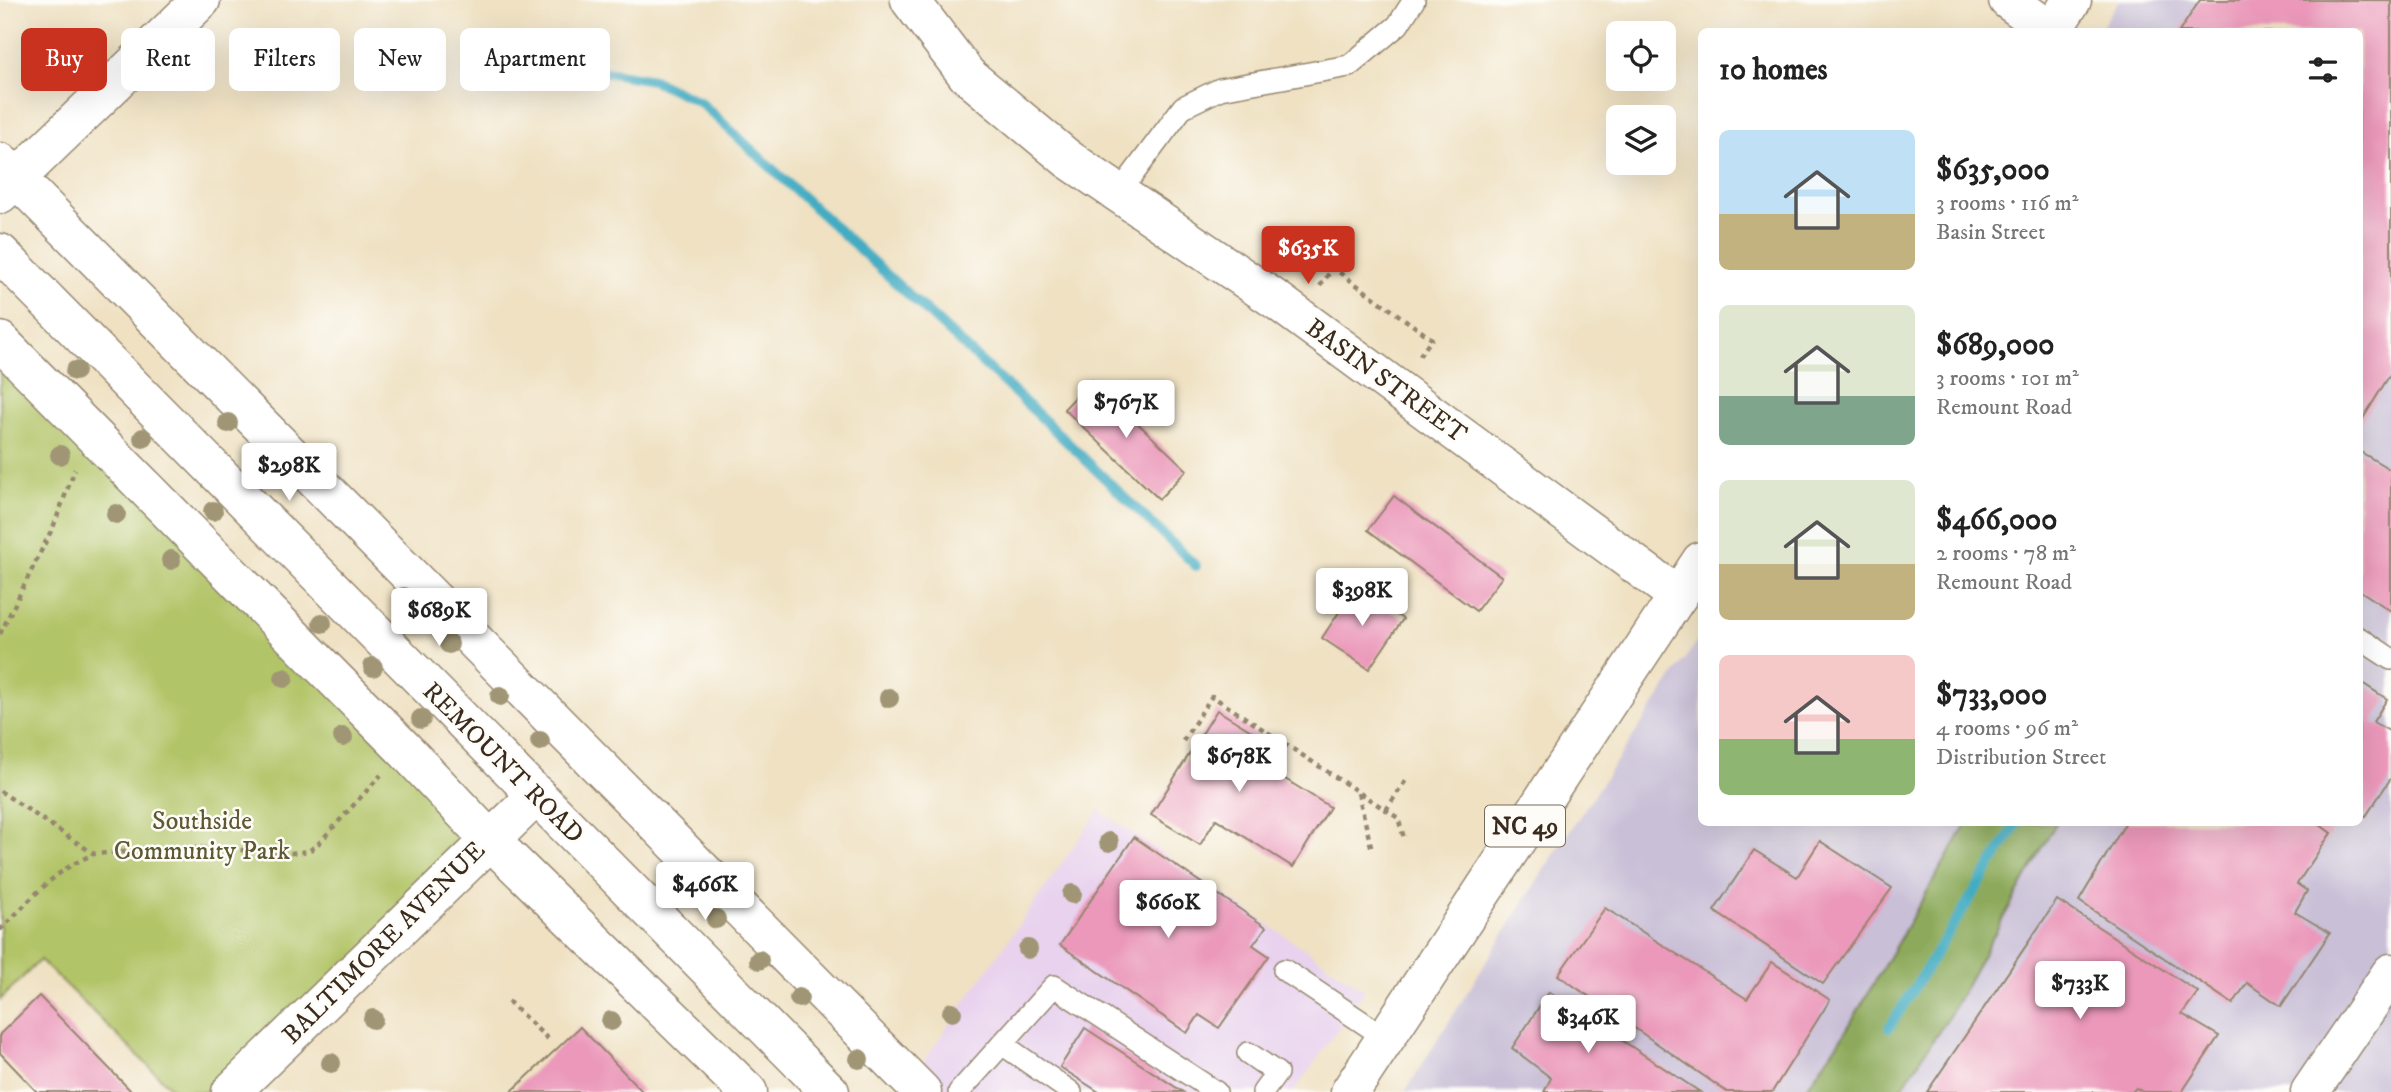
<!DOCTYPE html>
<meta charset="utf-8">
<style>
:root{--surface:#fff;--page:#f6f6f6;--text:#222;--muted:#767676;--accent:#c8321e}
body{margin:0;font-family:"IM FELL DW Pica",serif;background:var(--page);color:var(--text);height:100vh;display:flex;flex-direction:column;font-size:26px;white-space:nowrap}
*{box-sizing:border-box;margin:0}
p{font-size:23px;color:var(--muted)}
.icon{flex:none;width:38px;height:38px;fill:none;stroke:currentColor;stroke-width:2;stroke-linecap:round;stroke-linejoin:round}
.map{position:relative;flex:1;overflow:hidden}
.details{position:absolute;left:1698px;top:28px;width:665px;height:798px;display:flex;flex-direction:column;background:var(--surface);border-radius:10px;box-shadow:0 7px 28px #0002}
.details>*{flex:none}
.top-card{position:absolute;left:21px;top:28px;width:665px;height:63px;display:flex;gap:14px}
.tools{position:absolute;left:1606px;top:21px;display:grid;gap:14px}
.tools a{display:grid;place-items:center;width:70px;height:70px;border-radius:10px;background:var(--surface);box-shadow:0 7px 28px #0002;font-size:35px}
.price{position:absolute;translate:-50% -60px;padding:0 16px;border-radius:7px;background:#fff;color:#222;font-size:23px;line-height:46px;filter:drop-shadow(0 2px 4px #0008)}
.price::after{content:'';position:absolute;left:50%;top:42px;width:21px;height:16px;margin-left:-10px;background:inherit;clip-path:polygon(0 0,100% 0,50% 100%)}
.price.active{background:var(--accent);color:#fff}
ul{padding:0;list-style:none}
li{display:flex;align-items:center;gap:21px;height:175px;padding:0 21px}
li span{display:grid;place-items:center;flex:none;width:196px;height:140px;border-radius:10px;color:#555}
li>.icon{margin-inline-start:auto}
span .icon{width:84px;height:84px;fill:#fffc;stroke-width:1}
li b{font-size:30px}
h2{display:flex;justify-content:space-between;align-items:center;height:84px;padding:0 21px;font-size:30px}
.tag{padding:0 24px;border-radius:10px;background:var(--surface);box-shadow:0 7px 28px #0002;font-size:24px;line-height:63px}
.tag.active{background:var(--accent);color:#fff}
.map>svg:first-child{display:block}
</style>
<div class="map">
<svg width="2391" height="1092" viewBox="0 0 2391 1092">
<rect width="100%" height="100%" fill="#fdfcf7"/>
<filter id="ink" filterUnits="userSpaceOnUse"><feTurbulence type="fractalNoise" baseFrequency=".0143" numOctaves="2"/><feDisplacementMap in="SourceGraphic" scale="14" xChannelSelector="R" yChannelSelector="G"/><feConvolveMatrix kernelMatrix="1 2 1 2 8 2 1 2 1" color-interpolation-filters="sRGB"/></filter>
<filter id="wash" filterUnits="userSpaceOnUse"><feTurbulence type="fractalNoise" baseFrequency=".00686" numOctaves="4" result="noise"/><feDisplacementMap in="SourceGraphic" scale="28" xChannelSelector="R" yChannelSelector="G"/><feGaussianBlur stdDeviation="1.57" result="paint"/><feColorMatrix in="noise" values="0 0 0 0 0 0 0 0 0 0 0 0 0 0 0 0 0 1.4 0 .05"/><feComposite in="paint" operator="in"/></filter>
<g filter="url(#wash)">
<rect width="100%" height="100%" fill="#efe1c2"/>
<path fill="#e8d2ee" d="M1099,810l266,180 -71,102h-392z"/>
<path fill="#c9bfd7" d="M2119,0h272v1092h-986l140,-224 156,-233v187h658v-790l-260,-1z"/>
<path fill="#b2c468" stroke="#767743" stroke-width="2" d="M0,341l489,498 -258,253h-56l-135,-132 -40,40z"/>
<path fill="#8daa5c" stroke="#646a3d" stroke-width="2" d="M1967,823h89l-107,193 -50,76h-95l42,-61z"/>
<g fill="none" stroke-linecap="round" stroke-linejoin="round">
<g stroke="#42acc2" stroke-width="10">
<path d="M600,71l53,9 47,22 342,316 154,148"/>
<path d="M1889,1028l129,-206"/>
</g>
</g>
<g id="blocks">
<g fill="#eb98ba">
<path d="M2200,0h191v373l-32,52v-393h-180z"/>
<path d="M1092,380l95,90 -28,29 -95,-90z"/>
<path d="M2359,451l32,19v141l-32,-21z"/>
<path d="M1394,496l108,81 -26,34 -108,-81z"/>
<path d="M1355,588l48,31 -34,50 -47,-31z"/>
<path d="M2359,681l28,18 -14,23 18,10v46l-25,38 -7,-3z"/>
<path d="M1217,710l49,30 -13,19 77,48 -37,60 -77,-48 -16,26 -49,-30z"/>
<path d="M2126,822h190l15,11 -34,51 10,7 -12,21 35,21 -49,73 -34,-23 -14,21 -154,-103z"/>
<path d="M1134,837l132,90 -13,18 16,11 -50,72 -20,-13 -12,18 -127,-88z"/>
<path d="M1820,841l72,47 -69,96 -109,-73 40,-61 43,27z"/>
<path d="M2057,900l141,92 -16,22 37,22 -37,56h-39l-7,-4 -4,4h-205z"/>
<path d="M1605,908l142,91 25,-37 58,38 -58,92h-45l-169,-117z"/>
<path d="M1549,992l151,100h-156l7,-14 -39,-30z"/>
<path d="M39,996l93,96h-95l-37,-39v-19z"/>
<path d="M580,1027l63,65h-132z"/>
<path d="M1085,1028l98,64h-84l-39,-25z"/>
</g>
</g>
</g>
<g filter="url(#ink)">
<use href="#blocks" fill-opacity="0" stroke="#958670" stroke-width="2"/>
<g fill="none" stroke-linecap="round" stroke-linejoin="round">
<defs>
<g id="lane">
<path d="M1119,193l64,-86 37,-18 129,-23 49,-41 16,-25"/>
<path d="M2359,638l32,21"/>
<path d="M1284,970l102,68"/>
<path d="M1002,1044l69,48"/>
<path d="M1248,1053l29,20 -14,19"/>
<path d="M959,1092l95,-106 162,106"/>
</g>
<g id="street">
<path d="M910,0l57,75 101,84 211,143 399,294"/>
<path d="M2008,0l43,31"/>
<path d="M0,162l922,930"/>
<path d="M0,194l201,-194"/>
<path d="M231,1092l306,-297"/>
<path d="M2310,1092l81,-119"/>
</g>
<g id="secondary">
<path d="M0,253l830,839"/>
<path d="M0,341l405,409 84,89 259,253"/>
</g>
<g id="primary">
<path d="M2051,32l21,-32"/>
<path d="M1350,1092l351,-531"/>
</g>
</defs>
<use href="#lane" stroke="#958670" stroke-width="24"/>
<use href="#street" stroke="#958670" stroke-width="41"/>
<use href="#secondary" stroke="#958670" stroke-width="41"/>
<use href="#primary" stroke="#958670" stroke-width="41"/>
<g stroke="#958670" stroke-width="4.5" stroke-dasharray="5 5" stroke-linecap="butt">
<path d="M1320,286l13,-18 99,71 -15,20"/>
<path d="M0,634l54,-109 21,-56"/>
<path d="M1183,741l29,-45 186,122 6,20"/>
<path d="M0,791l94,63 94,-7 103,6 18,-2 10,-8 62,-68"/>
<path d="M1358,793l14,57"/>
<path d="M1386,810l20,-30"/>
<path d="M0,930c28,-27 55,-62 93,-75"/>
<path d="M508,1001l41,39"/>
</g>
<use href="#lane" stroke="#fff" stroke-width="21"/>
<use href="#street" stroke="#fff" stroke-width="38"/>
<use href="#secondary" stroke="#fff" stroke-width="38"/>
<use href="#primary" stroke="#fff" stroke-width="38"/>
</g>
<g fill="#a09674">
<circle cx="75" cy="371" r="10"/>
<circle cx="228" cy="423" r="10"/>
<circle cx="143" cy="438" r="10"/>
<circle cx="60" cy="455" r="10"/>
<circle cx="267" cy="463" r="10"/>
<circle cx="213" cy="511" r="10"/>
<circle cx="116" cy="514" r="10"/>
<circle cx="171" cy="560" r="10"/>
<circle cx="404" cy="597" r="10"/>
<circle cx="322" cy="623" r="10"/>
<circle cx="449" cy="644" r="10"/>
<circle cx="373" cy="667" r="10"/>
<circle cx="284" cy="678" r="10"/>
<circle cx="500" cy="696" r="10"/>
<circle cx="889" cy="698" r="10"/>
<circle cx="421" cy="719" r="10"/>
<circle cx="343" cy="737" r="10"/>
<circle cx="540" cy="741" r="10"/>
<circle cx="1109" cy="842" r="10"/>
<circle cx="673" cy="876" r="10"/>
<circle cx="1072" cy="894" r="10"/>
<circle cx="716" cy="919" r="10"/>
<circle cx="1028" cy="949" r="10"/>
<circle cx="759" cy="960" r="10"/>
<circle cx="799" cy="998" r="10"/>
<circle cx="952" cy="1012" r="10"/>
<circle cx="373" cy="1019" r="10"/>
<circle cx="611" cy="1021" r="10"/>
<circle cx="859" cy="1059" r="10"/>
<circle cx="331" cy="1063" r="10"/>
</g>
</g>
<g text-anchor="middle" stroke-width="5" stroke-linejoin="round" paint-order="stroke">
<rect fill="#fdfcf7" stroke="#75695f" stroke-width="2" x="1485" y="805.5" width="80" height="41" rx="5"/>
<g font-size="24" font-weight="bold" fill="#3b2a1e">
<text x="1525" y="834">NC 49</text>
</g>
<g font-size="26" fill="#3b2a1e" stroke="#fdfcf7">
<text transform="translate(1387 380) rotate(36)" y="9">BASIN STREET</text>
<text transform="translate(504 762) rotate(45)" y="9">REMOUNT ROAD</text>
<text transform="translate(383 942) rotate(-45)" y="9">BALTIMORE AVENUE</text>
</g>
<g font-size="26" fill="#5f5834" stroke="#fdfcf7">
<text x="202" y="829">Southside<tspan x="202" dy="30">Community Park</tspan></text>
</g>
</g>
</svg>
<div class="tools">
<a><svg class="icon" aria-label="locate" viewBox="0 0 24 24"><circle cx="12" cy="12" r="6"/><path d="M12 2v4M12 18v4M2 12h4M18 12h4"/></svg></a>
<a><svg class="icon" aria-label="layers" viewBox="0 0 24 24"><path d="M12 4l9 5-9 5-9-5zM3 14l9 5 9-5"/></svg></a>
</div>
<b class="price active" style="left:1308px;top:286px">$635K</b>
<b class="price" style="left:1126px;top:440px">$767K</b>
<b class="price" style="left:289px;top:503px">$298K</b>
<b class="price" style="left:1362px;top:628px">$398K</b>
<b class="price" style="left:439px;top:648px">$689K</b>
<b class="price" style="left:1239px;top:794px">$678K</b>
<b class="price" style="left:705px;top:922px">$466K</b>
<b class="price" style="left:1168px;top:940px">$660K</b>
<b class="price" style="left:2080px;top:1021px">$733K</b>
<b class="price" style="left:1588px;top:1055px">$346K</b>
<div class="top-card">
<a class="tag active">Buy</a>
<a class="tag">Rent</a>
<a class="tag">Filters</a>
<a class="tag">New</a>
<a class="tag">Apartment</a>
</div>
<section class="details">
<h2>10 homes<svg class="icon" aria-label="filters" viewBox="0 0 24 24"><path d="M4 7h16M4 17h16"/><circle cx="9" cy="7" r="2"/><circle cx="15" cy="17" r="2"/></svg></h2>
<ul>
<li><span style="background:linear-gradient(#bfe0f5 60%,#c2b280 0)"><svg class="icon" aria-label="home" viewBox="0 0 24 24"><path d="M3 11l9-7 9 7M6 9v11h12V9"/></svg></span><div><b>$635,000</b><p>3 rooms · 116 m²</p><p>Basin Street</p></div></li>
<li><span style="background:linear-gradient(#dfe7d0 65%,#7fa58c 0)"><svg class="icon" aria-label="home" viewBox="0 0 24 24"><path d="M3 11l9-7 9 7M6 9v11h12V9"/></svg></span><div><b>$689,000</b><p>3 rooms · 101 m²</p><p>Remount Road</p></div></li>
<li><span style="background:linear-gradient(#dfe7d0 60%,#c2b280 0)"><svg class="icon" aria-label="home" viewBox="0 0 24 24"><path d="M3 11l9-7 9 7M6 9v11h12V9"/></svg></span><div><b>$466,000</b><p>2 rooms · 78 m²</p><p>Remount Road</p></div></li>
<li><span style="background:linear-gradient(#f6c9c9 60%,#8fb573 0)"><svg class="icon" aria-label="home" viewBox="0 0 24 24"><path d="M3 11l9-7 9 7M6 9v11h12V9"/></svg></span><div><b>$733,000</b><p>4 rooms · 96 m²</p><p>Distribution Street</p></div></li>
</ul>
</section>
</div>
